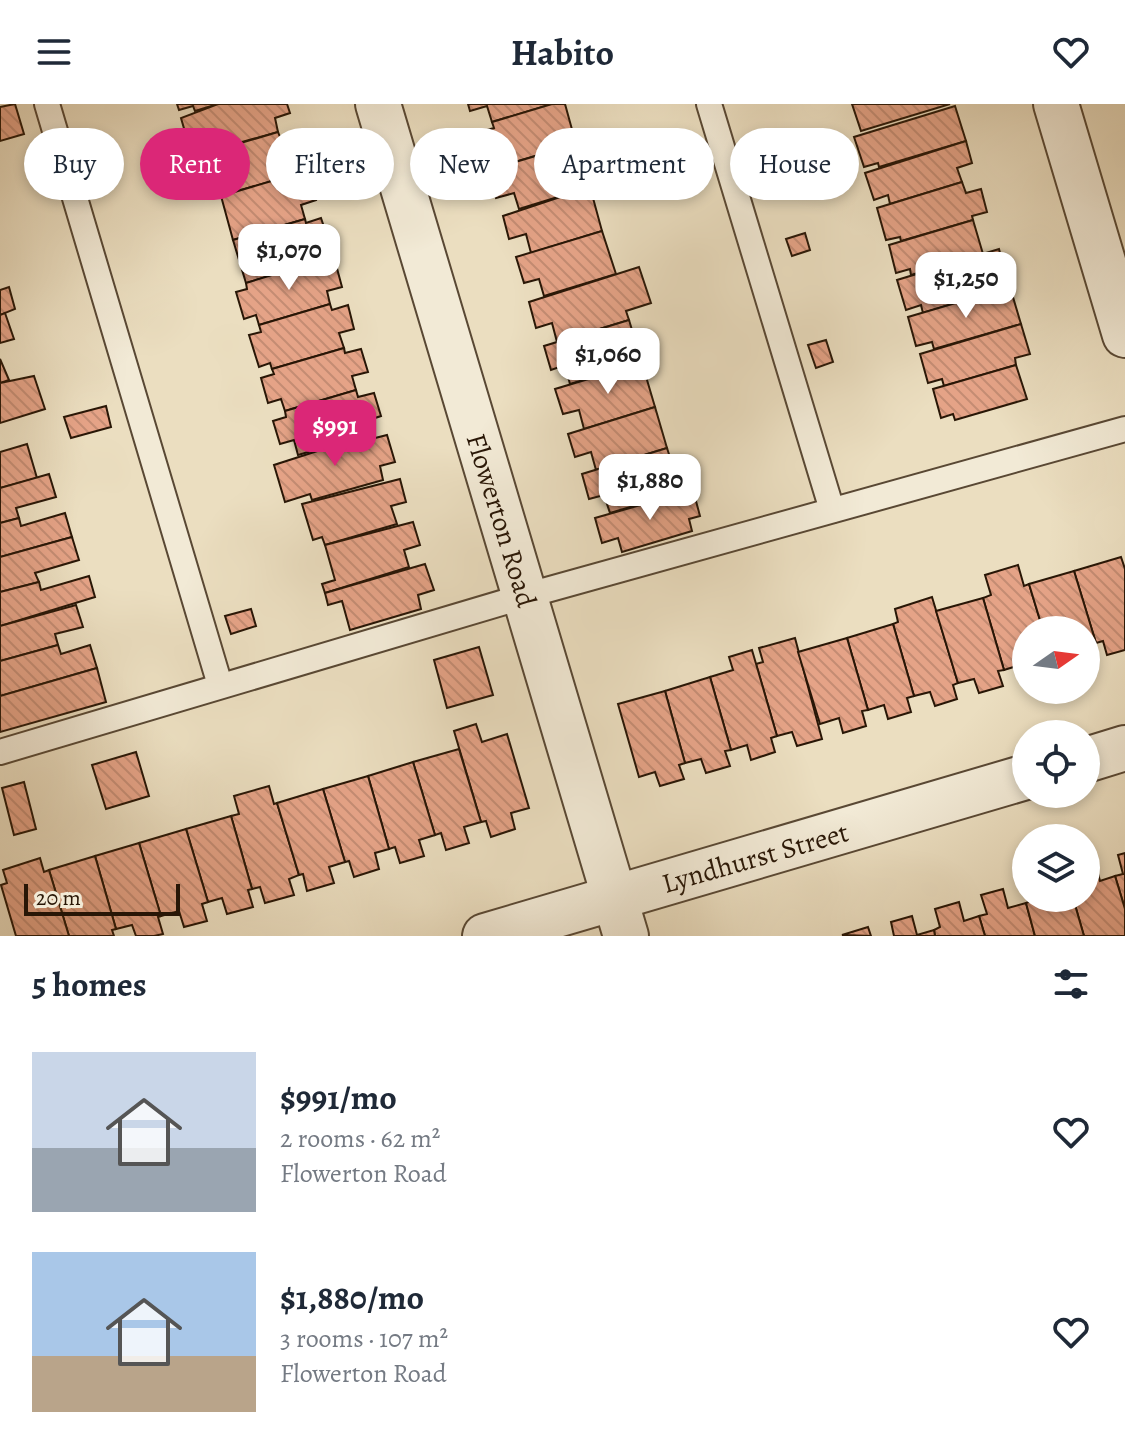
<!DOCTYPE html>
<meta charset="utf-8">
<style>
:root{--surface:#fff;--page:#f2f2f3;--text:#1f2937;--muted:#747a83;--accent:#db2777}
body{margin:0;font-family:Alegreya,serif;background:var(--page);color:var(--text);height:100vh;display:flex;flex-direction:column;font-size:30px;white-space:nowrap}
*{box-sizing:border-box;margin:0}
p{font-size:26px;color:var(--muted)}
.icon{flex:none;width:44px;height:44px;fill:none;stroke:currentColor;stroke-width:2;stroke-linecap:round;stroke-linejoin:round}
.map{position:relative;height:832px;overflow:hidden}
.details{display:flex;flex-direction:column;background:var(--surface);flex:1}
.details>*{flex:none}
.hud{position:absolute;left:24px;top:24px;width:1078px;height:72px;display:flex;gap:16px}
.needle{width:52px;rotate:76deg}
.fabs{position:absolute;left:1012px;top:512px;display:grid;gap:16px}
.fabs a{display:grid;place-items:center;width:88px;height:88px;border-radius:50%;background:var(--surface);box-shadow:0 4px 12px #0003;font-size:40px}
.scale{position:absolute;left:24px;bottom:20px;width:156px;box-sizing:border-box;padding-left:8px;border:4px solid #281606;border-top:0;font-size:22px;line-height:28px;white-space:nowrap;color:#281606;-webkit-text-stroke:6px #f2ead6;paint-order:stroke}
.price{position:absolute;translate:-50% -68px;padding:0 18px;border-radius:16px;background:#fff;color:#222;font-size:26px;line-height:52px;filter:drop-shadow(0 2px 4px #0008)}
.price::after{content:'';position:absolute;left:50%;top:48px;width:24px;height:18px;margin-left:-12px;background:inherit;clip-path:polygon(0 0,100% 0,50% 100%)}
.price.active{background:var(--accent);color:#fff}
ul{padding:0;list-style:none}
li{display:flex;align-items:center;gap:24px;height:200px;padding:0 32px}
li span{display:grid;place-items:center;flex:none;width:224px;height:160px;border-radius:0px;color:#555}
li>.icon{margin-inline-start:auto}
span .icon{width:96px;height:96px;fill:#fffc;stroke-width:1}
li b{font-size:34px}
h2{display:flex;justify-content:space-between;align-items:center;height:96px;padding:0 32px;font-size:34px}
.chip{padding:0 28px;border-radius:36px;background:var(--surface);box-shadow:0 4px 12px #0003;font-size:28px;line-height:72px}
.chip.active{background:var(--accent);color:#fff}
header{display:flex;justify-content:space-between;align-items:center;height:104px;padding:0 32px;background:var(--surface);font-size:36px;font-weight:700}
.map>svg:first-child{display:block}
</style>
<header><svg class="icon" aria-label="menu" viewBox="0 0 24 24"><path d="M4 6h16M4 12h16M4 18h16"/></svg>Habito<svg class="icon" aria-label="heart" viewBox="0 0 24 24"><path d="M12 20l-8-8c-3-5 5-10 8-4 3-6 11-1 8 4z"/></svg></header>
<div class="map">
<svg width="1125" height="832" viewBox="0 0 1125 832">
<defs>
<pattern id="building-back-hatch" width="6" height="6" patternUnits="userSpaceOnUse" patternTransform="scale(2)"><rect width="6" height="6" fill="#e5a387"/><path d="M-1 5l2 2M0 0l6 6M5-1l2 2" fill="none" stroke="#c48c73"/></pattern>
</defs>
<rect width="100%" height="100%" fill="#ebdec0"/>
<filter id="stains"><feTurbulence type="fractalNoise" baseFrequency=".0025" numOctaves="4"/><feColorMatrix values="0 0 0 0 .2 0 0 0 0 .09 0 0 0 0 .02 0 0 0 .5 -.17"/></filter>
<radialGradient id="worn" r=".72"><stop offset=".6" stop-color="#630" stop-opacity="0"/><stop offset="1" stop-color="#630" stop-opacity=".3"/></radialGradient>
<g fill="url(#building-back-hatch)" stroke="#281606" stroke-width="2">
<path d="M15,0l9,30 -24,7v-34z"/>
<path d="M177,0h41l-23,7 -2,-5 -14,4z"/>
<path d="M218,0h69l3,9 -15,5 3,14 -86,24 -11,-38z"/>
<path d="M468,0h84l-60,18 -5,-16 -17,5z"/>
<path d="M552,0h13l11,40 -71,21 -5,-16 -16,5 -7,-21 17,-5 -2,-6z"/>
<path d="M852,0h98l-89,27z"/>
<path d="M955,2l11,35 -87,26 -1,-4 -14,4 -10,-30z"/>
<path d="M278,28l2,5 16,-5 7,25 -16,4 5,14 -71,21 -6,-20 -14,4 -4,-19 11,-4 -1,-4z"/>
<path d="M966,37l6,22 -15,5 5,14 -72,22 -2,-9 -14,5 -9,-27z"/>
<path d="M576,40l14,43 -71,22 -5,-16 -18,5 -7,-24 17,-6 -1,-3z"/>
<path d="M292,71l1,5 16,-4 7,24 -15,5 4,14 -72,21 -12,-44z"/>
<path d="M962,78l4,11 15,-4 6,23 -15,4 1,4 -72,21 -1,-4 -14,3 -9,-32z"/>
<path d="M590,83l12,44 -71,22 -5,-19 -17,5 -6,-23z"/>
<path d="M321,114l8,24 -16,5 5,14 -72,22 -13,-43 72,-21 1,4z"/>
<path d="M973,116l10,34 -72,21 -1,-6 -14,4 -7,-28z"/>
<path d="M602,127l14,43 -72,22 -5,-17 -15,4 -8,-26z"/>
<path d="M805,129l5,17 -18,6 -6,-17z"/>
<path d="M999,145l9,33 -15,5 2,4 -72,22 -2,-8 -15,5 -9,-30z"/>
<path d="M318,157l1,5 16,-5 7,26 -15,4 3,13 -71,21 -3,-10 -12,4 -8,-27 11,-3 -1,-6z"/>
<path d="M639,163l12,36 -25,8 3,9 -72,22 -5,-19 -16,5 -7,-26z"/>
<path d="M9,183l6,22 -15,6v-25z"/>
<path d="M1010,183l11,37 -87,25 -2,-7 -16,4 -8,-29z"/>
<path d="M330,200l2,6 16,-5 6,24 -15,4 5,15 -72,21 -2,-6 -11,4 -10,-32 12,-3 -2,-7z"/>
<path d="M5,209l9,26 -14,4v-28z"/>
<path d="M629,216l13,43 -72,21 -5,-19 -14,5 -7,-24z"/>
<path d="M1021,220l9,30 -15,4 1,7 -72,21 -2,-7 -14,4 -8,-29z"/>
<path d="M826,236l7,22 -17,6 -8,-23z"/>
<path d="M344,244l1,5 16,-4 7,23 -16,4 4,14 -71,21 -4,-12 -13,4 -7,-25 13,-4 -2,-5z"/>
<path d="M0,255l9,21 -9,3z"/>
<path d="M642,259l13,44 -71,22 -5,-19 -16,4 -8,-25z"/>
<path d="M1016,261l11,34 -72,21 -2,-6 -12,4 -8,-29z"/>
<path d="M34,272l11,33 -45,14v-40z"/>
<path d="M356,286l2,7 16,-4 7,23 -15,5 4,13 -72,21 -4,-15 -14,4 -7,-23 13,-4 -1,-6z"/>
<path d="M106,302l5,21 -40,11 -7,-21z"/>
<path d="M655,303l12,41 -71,22 -5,-18 -16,5 -7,-23z"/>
<path d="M370,330l1,5 16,-4 8,27 -15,4 3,14 -71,20 -2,-6 -25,8 -11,-37z"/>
<path d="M27,340l10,34 -37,10v-36z"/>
<path d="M667,344l14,44 -71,21 -6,-18 -15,4 -7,-25z"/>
<path d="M49,370l7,23 -40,11 3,10 -19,5v-35z"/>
<path d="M400,375l6,23 -15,4 6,18 -72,21 -3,-8 -9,3 -11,-36z"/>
<path d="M693,386l7,26 -11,3 3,12 -70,21 -4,-14 -16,5 -7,-25z"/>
<path d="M65,409l7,24 -72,20v-34l19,-5 2,8z"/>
<path d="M413,418l7,23 -16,5 5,17 -84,26 -3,-9 13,-4 -10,-35z"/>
<path d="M72,433l7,23 -44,13 4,9 -39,10v-35z"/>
<path d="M1121,453l4,12v81l-18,5 -4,-14 -7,2 -22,-72z"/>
<path d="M425,460l9,26 -16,5 3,14 -71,21 -8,-29 -14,4 -3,-12z"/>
<path d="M1018,461l6,21 5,-2 14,46h-17l-2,49 -4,-14 -16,5 -21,-72 8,-3 -6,-20z"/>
<path d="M1074,467l22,72 -6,2 4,14 -8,3v-32h-43l-14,-46z"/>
<path d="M89,472l6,21 -95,29v-34l39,-10 2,8z"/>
<path d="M932,493l26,86 -5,2 4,14 -22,7 -5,-14 -16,4 -21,-72 5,-2 -3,-13z"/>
<path d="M983,494l21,72 -6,1 5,15 -24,7 -5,-14 -16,4 -22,-72z"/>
<path d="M76,501l7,22 -28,7 3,11 -58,16v-35z"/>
<path d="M251,505l5,17 -25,8 -6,-18z"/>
<path d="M893,520l21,72 -7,2 4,14 -23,7 -4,-14 -16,5 -21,-72z"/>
<path d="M795,534l27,101 -25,7 -5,-14 -15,4 -21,-72 7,-2 -4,-14z"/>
<path d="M847,534l21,72 -6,1 4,15 -23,7 -4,-15 -19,6 -22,-72z"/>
<path d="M58,541l3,9 29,-9 7,23 -97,28v-35z"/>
<path d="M479,543l14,48 -46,13 -13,-48z"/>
<path d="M752,546l25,86 -6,2 4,14 -24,8 -4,-15 -16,5 -21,-73 23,-7 -4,-13z"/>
<path d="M97,564l9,34 -106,30v-36z"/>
<path d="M710,573l21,73 -6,1 5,15 -24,7 -5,-14 -16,4 -20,-72z"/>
<path d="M665,587l20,72 -6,2 5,14 -24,7 -5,-14 -16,5 -21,-73z"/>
<path d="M476,620l6,18 25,-8 22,74 -18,5 4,16 -24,8 -5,-16 -5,1 -27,-91z"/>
<path d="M459,645l22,73 -17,5 5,16 -23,7 -5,-17 -6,2 -22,-73z"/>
<path d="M136,648l13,44 -43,13 -14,-44z"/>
<path d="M413,658l22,73 -16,5 5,16 -24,7 -5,-16 -6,2 -21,-73z"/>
<path d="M368,672l21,73 -14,4 4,16 -25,8 -5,-16 -4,1 -22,-73z"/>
<path d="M24,678l12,47 -22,6 -12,-47z"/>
<path d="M269,682l5,18 3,-1 22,72 -10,4 5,16 -29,8 -5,-16 -8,2 -21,-73 8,-2 -5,-18z"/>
<path d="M323,685l22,73 -16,5 5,16 -27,8 -4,-17 -4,1 -22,-72z"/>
<path d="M231,712l21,73 -4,1 5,17 -26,7 -5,-16 -14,4 -22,-73z"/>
<path d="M186,725l22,73 -6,2 5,17 -23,6 -5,-16 -18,5 -22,-73z"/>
<path d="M139,739l22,73 -3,1 5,17 -9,2h-18l-4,-11 -16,4 -21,-73z"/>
<path d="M1125,749v56l-10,-33 8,-2 -5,-19z"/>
<path d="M95,752l21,73 -4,1 2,6h-45l-20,-66z"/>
<path d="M40,754l4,14 5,-2 20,66h-53l-15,-51 6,-2 -4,-13z"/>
<path d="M1095,758l5,19 15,-5 10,33v27h-41l-11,-38h13v-33z"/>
<path d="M1003,785l5,19 18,-5 9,33h-50l-6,-20 8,-2 -6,-19z"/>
<path d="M1030,794h43l11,38h-49l-9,-33 5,-2z"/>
<path d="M959,798l5,19 15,-5 6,20h-50l-1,-6 6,-3 -5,-18z"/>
<path d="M912,812l5,19 17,-5 1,6h-41l-3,-14z"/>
<path d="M868,823l3,9 -29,-1z"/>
</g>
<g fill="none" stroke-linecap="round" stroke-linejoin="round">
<defs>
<g id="lane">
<path d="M47,0l173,581"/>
<path d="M709,0l123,406"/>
<path d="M0,648l525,-156 600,-167"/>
</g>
<g id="street">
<path d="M378,0l248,832"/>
<path d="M1056,0l69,231"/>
<path d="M1086,656l39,-12"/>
<path d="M485,832l541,-159"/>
</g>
</defs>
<use href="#lane" stroke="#594834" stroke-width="28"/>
<use href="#street" stroke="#594834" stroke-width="48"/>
<use href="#lane" stroke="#f2ead6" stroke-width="24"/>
<use href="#street" stroke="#f2ead6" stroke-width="44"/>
</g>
<g text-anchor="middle" stroke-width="8" stroke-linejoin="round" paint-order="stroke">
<g font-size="28" fill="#281606" stroke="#f2ead6">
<text transform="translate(502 416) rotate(73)" y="10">Flowerton Road</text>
<text transform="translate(755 753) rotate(-16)" y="10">Lyndhurst Street</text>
</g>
</g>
<rect width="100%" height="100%" filter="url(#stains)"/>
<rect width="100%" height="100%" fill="url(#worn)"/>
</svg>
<div class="fabs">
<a><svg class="needle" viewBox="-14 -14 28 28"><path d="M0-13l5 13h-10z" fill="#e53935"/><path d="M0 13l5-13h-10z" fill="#747a83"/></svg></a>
<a><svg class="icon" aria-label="locate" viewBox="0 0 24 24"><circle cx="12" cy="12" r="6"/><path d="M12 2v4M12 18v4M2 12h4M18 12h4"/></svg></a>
<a><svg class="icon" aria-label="layers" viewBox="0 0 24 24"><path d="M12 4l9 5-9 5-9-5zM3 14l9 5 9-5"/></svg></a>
</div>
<div class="scale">20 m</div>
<b class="price" style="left:289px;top:188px">$1,070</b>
<b class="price" style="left:966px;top:216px">$1,250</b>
<b class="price" style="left:608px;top:292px">$1,060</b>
<b class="price active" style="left:335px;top:364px">$991</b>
<b class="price" style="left:650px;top:418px">$1,880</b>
<div class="hud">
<a class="chip">Buy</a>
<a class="chip active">Rent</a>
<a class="chip">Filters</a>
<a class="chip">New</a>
<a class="chip">Apartment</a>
<a class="chip">House</a>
</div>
</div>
<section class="details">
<h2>5 homes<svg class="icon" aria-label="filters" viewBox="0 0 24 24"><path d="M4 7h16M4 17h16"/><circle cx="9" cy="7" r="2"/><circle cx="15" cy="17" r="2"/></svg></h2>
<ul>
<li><span style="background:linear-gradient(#c9d6e8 60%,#9aa5b1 0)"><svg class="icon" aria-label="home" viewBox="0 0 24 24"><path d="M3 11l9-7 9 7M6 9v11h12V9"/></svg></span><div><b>$991/mo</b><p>2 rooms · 62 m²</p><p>Flowerton Road</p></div><svg class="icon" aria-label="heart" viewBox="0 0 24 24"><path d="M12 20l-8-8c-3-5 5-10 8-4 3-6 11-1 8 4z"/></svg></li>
<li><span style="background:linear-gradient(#a9c7e8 65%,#b9a48a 0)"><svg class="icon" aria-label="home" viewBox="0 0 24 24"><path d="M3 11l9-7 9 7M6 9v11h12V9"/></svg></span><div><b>$1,880/mo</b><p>3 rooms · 107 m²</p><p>Flowerton Road</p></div><svg class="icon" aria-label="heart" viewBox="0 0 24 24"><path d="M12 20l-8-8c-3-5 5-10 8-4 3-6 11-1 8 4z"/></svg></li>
</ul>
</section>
